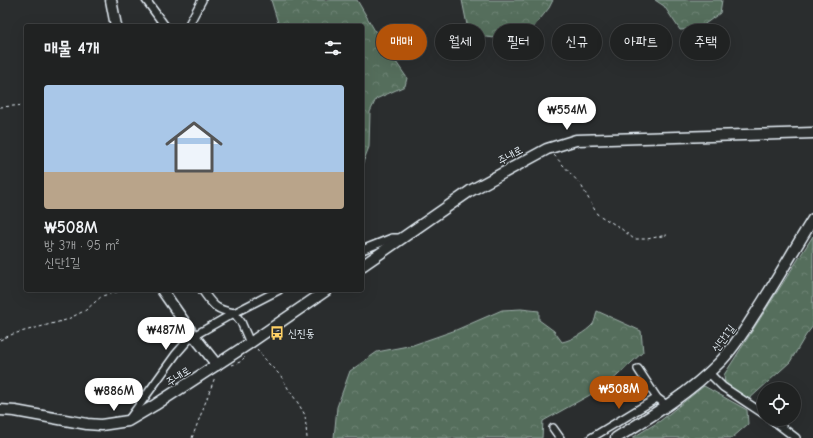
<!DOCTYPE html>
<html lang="ko">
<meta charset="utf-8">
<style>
:root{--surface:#202222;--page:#2d2f2f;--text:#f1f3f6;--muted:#a2a4a5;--line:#3d3f40;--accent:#b45309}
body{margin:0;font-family:"Comic Neue","Poor Story",sans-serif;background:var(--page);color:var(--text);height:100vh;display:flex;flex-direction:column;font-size:15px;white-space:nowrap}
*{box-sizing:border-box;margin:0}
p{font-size:13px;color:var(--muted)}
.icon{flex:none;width:22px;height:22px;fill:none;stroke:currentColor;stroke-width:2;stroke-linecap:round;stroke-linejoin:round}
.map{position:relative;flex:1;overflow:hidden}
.drawer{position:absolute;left:24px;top:24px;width:340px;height:268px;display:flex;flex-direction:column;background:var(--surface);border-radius:4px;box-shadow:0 4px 16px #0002,0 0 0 1px var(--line)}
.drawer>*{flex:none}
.top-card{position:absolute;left:376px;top:24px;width:377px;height:36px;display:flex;gap:8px}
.fabs{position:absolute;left:757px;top:382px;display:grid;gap:8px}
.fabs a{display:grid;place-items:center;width:44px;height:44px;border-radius:50%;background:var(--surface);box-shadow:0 4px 16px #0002,0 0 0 1px var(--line);font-size:20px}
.price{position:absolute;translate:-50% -34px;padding:0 9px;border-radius:14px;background:#fff;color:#222;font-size:13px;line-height:26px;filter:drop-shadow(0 1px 2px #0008)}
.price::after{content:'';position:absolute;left:50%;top:24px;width:12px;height:9px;margin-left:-6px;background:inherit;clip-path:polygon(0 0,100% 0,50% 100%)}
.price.on{background:var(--accent);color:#fff}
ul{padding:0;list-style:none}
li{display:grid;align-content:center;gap:8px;height:212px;padding:0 20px}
li span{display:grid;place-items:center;height:124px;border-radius:4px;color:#555}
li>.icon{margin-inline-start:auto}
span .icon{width:72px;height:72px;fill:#fffc;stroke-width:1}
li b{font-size:17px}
h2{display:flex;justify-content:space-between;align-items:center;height:48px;padding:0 20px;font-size:17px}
.tag{padding:0 14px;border-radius:18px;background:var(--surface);box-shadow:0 4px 16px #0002,0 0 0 1px var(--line);font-size:14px;line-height:36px}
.tag.on{background:var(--accent);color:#fff}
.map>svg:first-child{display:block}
</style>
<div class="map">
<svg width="813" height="438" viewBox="0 0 813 438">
<defs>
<pattern id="forest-crowns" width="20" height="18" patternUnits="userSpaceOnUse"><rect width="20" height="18" fill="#556e5c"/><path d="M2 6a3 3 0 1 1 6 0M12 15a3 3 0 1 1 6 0" fill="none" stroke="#6d8374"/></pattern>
</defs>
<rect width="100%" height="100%" fill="#2a2d2e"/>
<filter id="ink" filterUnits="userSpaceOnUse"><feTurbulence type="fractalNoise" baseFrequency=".025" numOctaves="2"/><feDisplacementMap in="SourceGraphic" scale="8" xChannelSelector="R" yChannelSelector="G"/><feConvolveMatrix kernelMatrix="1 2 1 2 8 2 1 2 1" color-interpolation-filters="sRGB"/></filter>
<g filter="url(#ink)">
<g fill="url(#forest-crowns)" stroke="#9eb0aa">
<path d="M271,0h86l18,31 32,47 -2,8 -29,13 -6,13 -1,35 -7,18v-139h-83z"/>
<path d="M462,0h91l-4,8 -17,21 -14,7 -23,2 -18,-2 -10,-11z"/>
<path d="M655,0h67l-2,13 -22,16 -18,1 -16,-24z"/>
<path d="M813,236v90l-7,9 -16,27 -43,39 -22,-17 -1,-9z"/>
<path d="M521,309l18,2v9l15,11 8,11c10,-2 24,-10 31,-18 2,-3 3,-9 4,-13l44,20 2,21 -37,34 -63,35 -1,17h-208l3,-31 13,-36 27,-19 36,-7 43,-15 46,-20z"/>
<path d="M704,386l43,24 1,14 -16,14h-100l28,-17z"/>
</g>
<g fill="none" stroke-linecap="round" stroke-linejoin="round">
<defs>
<g id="street">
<path d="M146,0l19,26"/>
<path d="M188,26l14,-26"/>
<path d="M362,250l30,-12h10"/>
<path d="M202,290c11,15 12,19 32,23l7,9 9,21"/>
<path d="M638,369l19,29 11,8"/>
<path d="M709,373l14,14 41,27"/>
<path d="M130,418l46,-64 14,-16 44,-25 45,-23"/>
<path d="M771,419l25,19"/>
<path d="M553,428l7,10"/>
<path d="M591,438l66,-40"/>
</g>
<g id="secondary">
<path d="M111,0l5,26"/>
<path d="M362,266l108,-75 77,-42 29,-9 237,-7"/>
<path d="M162,290l32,46 23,29"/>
<path d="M0,410l15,1 72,13 14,1 27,-4 27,-16 95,-62 77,-53"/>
<path d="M616,438c37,-23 72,-44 103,-75 13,-13 24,-30 34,-46 21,-32 40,-66 60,-98"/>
</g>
</defs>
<use href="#street" stroke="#e8f1f8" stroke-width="10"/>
<use href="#secondary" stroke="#e8f1f8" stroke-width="13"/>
<g stroke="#e8f1f8" stroke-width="1" stroke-dasharray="3 3" stroke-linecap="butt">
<path d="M0,107l26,-2"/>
<path d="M554,155l27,30 16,29 22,13 15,12h13l20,-4"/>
<path d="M0,340l13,-6 53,-14 20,-10 16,-14 22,-6"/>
<path d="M257,349l12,15 12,12 8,14 9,13 7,12 2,23"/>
<path d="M232,365l8,-3 6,-6"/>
<path d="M192,438l23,-61"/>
</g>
<use href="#street" stroke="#2a2d2e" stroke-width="7"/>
<use href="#secondary" stroke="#2a2d2e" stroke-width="10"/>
</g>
</g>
<defs>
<symbol id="bus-bare" viewBox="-9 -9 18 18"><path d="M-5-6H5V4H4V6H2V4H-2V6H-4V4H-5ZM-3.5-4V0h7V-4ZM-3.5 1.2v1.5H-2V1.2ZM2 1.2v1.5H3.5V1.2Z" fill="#ffd166" stroke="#2a2d2e" stroke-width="2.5" paint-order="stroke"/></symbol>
</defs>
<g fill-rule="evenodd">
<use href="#bus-bare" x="267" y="323" width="20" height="20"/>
</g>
<g text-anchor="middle" stroke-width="3" stroke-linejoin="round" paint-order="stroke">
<g font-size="11" fill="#e8f1f8" stroke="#2a2d2e">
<text transform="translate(510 155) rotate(-29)" y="4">주내로</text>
<text transform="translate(723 338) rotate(-53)" y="4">신단1길</text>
<text transform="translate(178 376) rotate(-33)" y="4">주내로</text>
</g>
<g font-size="11" fill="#e8f1f8" stroke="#2a2d2e" text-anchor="start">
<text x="288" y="337">신진동</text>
</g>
</g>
</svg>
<div class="fabs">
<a><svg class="icon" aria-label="locate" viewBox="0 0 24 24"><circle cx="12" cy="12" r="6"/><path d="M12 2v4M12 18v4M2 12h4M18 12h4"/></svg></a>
</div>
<b class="price" style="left:567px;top:131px">₩554M</b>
<b class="price" style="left:166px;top:351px">₩487M</b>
<b class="price on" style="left:619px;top:410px">₩508M</b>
<b class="price" style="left:114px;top:412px">₩886M</b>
<div class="top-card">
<a class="tag on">매매</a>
<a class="tag">월세</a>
<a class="tag">필터</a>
<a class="tag">신규</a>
<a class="tag">아파트</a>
<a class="tag">주택</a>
</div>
<section class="drawer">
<h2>매물 4개<svg class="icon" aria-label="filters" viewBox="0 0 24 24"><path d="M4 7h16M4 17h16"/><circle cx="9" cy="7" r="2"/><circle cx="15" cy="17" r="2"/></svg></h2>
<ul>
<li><span style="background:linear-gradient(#a9c7e8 70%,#b9a48a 0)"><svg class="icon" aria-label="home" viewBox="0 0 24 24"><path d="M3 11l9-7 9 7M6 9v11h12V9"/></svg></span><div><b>₩508M</b><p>방 3개 · 95 m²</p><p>신단1길</p></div></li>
</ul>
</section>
</div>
